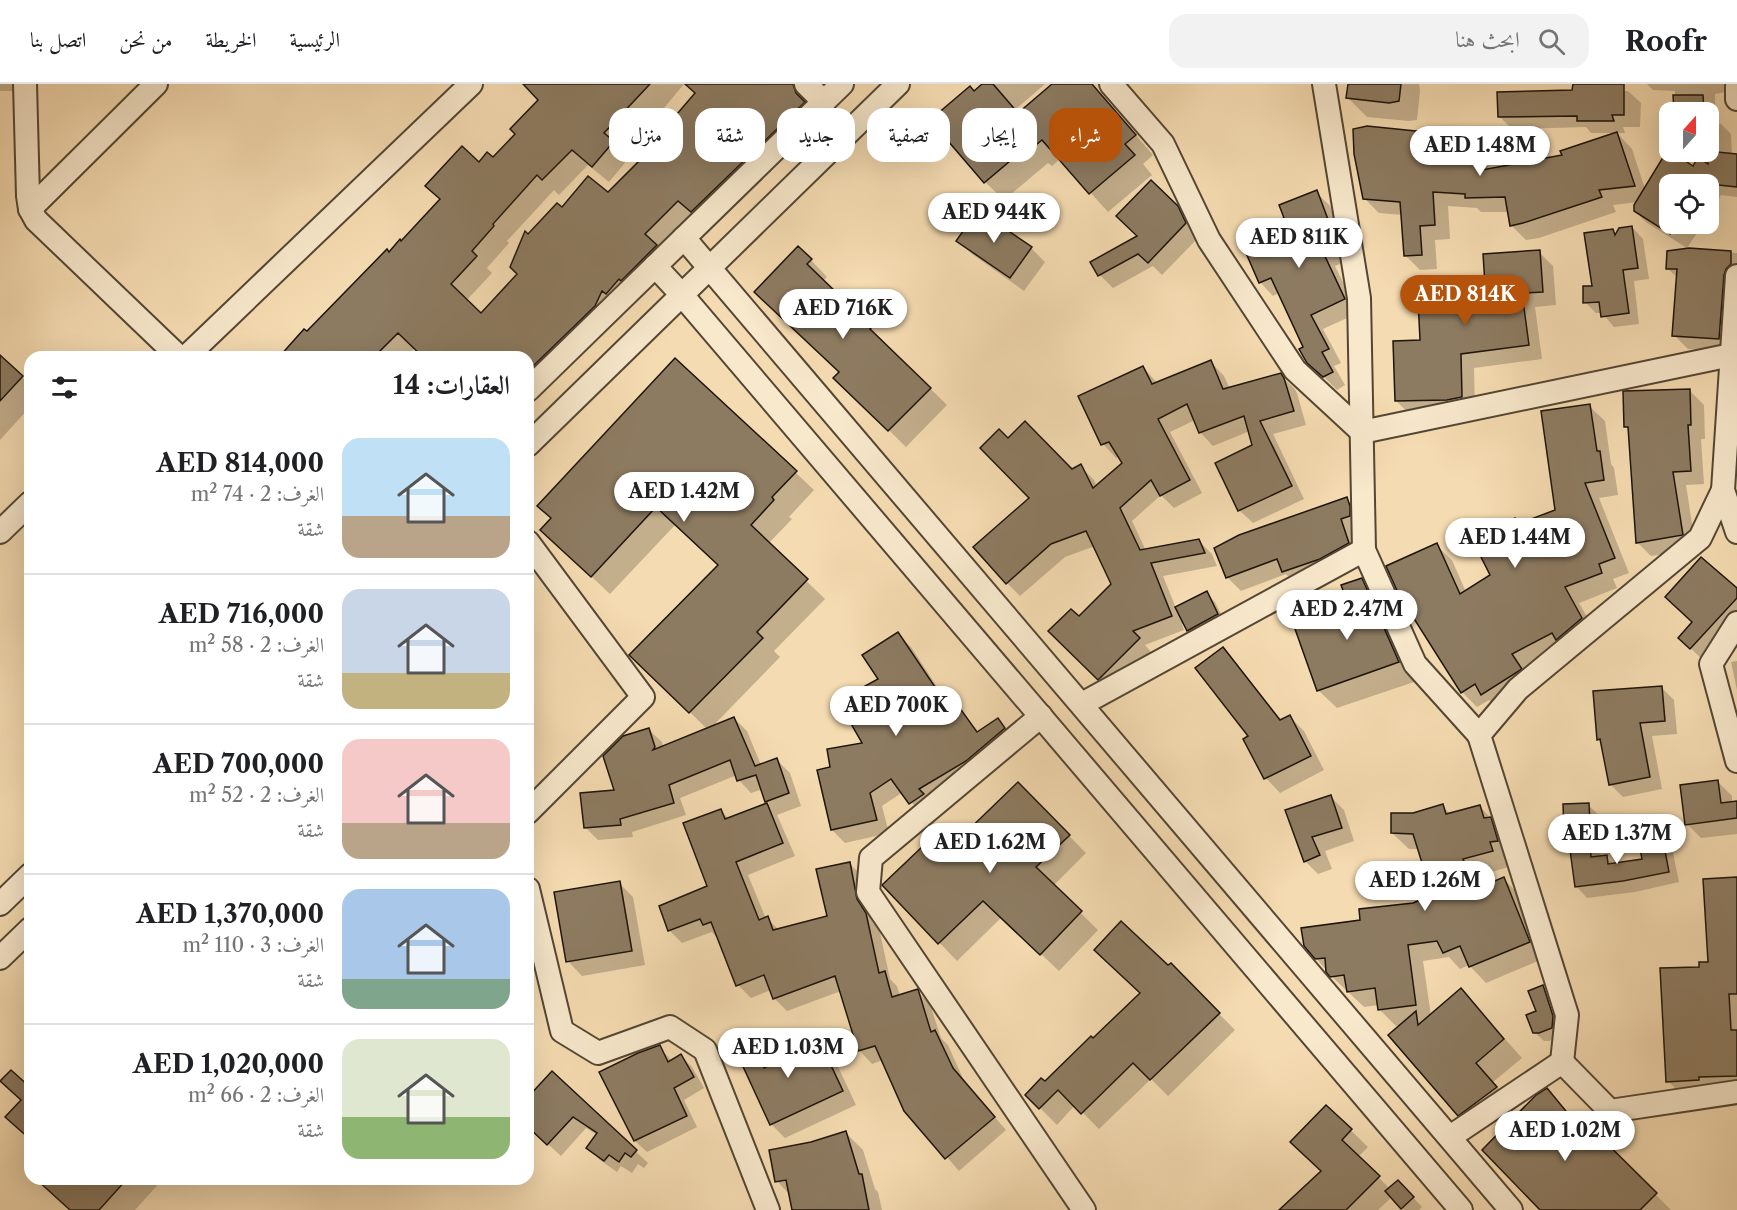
<!DOCTYPE html>
<html lang="ar">
<meta charset="utf-8">
<style>
:root{--surface:#fff;--page:#f2f2f2;--text:#202124;--muted:#757577;--line:#e0e0e0;--accent:#b45309}
body{margin:0;font-family:"Libre Caslon Text",Amiri,serif;background:var(--page);color:var(--text);direction:rtl;height:100vh;display:flex;flex-direction:column;font-size:22px;white-space:nowrap}
*{box-sizing:border-box;margin:0}
p{font-size:20px;color:var(--muted)}
.icon{flex:none;width:33px;height:33px;fill:none;stroke:currentColor;stroke-width:2;stroke-linecap:round;stroke-linejoin:round}
.map{position:relative;flex:1;overflow:hidden;direction:ltr}
.details{position:absolute;left:24px;top:267px;width:510px;height:834px;display:flex;flex-direction:column;background:var(--surface);border-radius:18px;box-shadow:0 6px 24px #0002;direction:rtl}
.details>*{flex:none}
.hud{position:absolute;left:552px;top:24px;width:570px;height:54px;direction:rtl;display:flex;gap:12px}
.needle{width:39px;rotate:21deg}
.buttons{position:absolute;left:1659px;top:18px;display:grid;gap:12px}
.buttons a{display:grid;place-items:center;width:60px;height:60px;border-radius:12px;background:var(--surface);box-shadow:0 6px 24px #0002;font-size:30px}
.price{position:absolute;translate:-50% -51px;padding:0 14px;border-radius:21px;background:#fff;color:#222;font-size:20px;line-height:39px;filter:drop-shadow(0 2px 3px #0008)}
.price::after{content:'';position:absolute;left:50%;top:36px;width:18px;height:14px;margin-left:-9px;background:inherit;clip-path:polygon(0 0,100% 0,50% 100%)}
.price.active{background:var(--accent);color:#fff}
ul{padding:0;list-style:none}
li{display:flex;align-items:center;gap:18px;height:150px;padding:0 24px}
li+li{border-top:2px solid var(--line)}
li span{display:grid;place-items:center;flex:none;width:168px;height:120px;border-radius:18px;color:#555}
li>.icon{margin-inline-start:auto}
span .icon{width:72px;height:72px;fill:#fffc;stroke-width:1}
li b{font-size:26px}
h2{display:flex;justify-content:space-between;align-items:center;height:72px;padding:0 24px;font-size:26px}
.chip{padding:0 21px;border-radius:18px;background:var(--surface);box-shadow:0 6px 24px #0002;font-size:21px;line-height:54px}
.chip.active{background:var(--accent);color:#fff}
header{display:flex;align-items:center;gap:36px;box-sizing:border-box;height:84px;padding:0 30px;background:var(--surface);border-bottom:2px solid var(--line)}
header strong{font-size:28px}
nav{display:flex;gap:33px;margin-inline-start:auto;font-size:21px}
.search{width:420px;height:54px;background:var(--page);display:flex;align-items:center;gap:15px;box-sizing:border-box;padding:0 21px;border-radius:18px;color:var(--muted);font-size:22px}
.map>svg:first-child{display:block}
</style>
<header>
<strong>Roofr</strong>
<div class="search"><svg class="icon" aria-label="search" viewBox="0 0 24 24"><circle cx="10" cy="10" r="6"/><path d="M15 15l6 6"/></svg>ابحث هنا</div>
<nav><a>الرئيسية</a><a>الخريطة</a><a>من نحن</a><a>اتصل بنا</a></nav>
</header>
<div class="map">
<svg width="1737" height="1126" viewBox="0 0 1737 1126">
<rect width="100%" height="100%" fill="#f5dbb1"/>
<filter id="stains"><feTurbulence type="fractalNoise" baseFrequency=".00333" numOctaves="4"/><feColorMatrix values="0 0 0 0 .2 0 0 0 0 .09 0 0 0 0 .02 0 0 0 .5 -.17"/></filter>
<radialGradient id="worn" r=".72"><stop offset=".6" stop-color="#630" stop-opacity="0"/><stop offset="1" stop-color="#630" stop-opacity=".3"/></radialGradient>
<g fill="#0003" fill-rule="evenodd">
<rect x="0" y="0" width="18" height="7"/>
<path d="M531,0h261l16,16 4,11 -278,285 -4,8 2,10 -4,4v-61h-104l-9,-9 -9,9h-125l120,-114 78,-79 14,-5 24,-25 23,-34zM684,0l12,10 -51,63 -37,37 -46,15 -34,27 -9,38 -38,41 -15,-14 26,-28 -5,-5 22,-25 -2,-2 47,-51 5,5 29,-30 21,17 20,-24 -9,-9 36,-38 3,3z"/>
<path d="M985,0h60l-29,25 3,5 35,-30h38l61,71 -10,9 9,11 -44,37 -48,-53 -8,7 -4,-3 -44,37 -19,-18z"/>
<path d="M1349,0h70l1,7 -3,29 -8,1 -42,-4 -19,-19z"/>
<path d="M1647,0h83v7l-15,3 1,36 4,-7 11,11 1,21h5v42l-16,-2 -13,20v-31h-38v40h33l-16,24 -40,-25 -12,-12 3,-9 -25,3 3,7 -77,26 -13,2 -15,-15 -2,-13h-28l-4,-4 -29,-2 2,33 -15,1 2,29 -17,1 -15,-15 -2,-40 -24,-2 -15,-15 80,-63 16,15 -1,12 19,-5 13,13 73,-13 53,-24 15,16 13,40 48,-21 10,-16h5v-40h-33v-21l-22,-1z"/>
<path d="M1628,7l13,12 -1,24h-17l2,6h-34l-5,-6 -74,2 -13,-13v-23z"/>
<path d="M1151,98l40,39 8,16 -37,38 -9,-9 -40,22 -13,-13 39,-38z"/>
<path d="M1316,108l14,14 19,47 1,7 -15,6 23,47 -35,16 18,34 -7,3 11,19 -8,5 -14,-14 -18,-29 -26,-54 -6,3 -13,-14 26,-63z"/>
<path d="M1632,143l11,12 6,40 -15,2 5,43 -25,3 -12,-14h-6l-11,-11 9,-14 18,-58 5,5z"/>
<path d="M958,156l73,8 14,14 -21,29 -52,-37z"/>
<path d="M1689,166l48,3v51l-4,48 -45,-3 -14,-14 4,-57 -11,-10z"/>
<path d="M1539,168l14,14 3,39 -21,2 7,52 -68,9 1,43 -64,4 -15,-14 52,-123 14,14v10l26,-2z"/>
<path d="M811,176l16,17 -5,5 125,123 -41,42 -70,-69 4,-5 -84,-81z"/>
<path d="M0,273l30,28v22l-30,33z"/>
<path d="M1211,278l13,14 6,13 50,-14 14,13 3,5 9,32 -33,9 31,65 -51,24 -14,-13 15,-64 -4,-15 -37,15 -13,-14 -5,-12 -25,12 32,61 -28,15 -13,-13 -29,26 14,30 53,-10 13,13 5,12 -54,10 13,32 30,-15 9,9 11,22 -29,15 -9,-9 -4,-7 -2,1 2,6 -39,15 7,8 -40,39 -61,-61 28,-13 34,-34 -18,-38 -30,11 -45,39 -13,-13 24,-85 -23,-58 64,30 8,-4 14,14 3,7 27,-24 -5,-7 -3,2 -13,-14 -23,-47 63,-30 14,16z"/>
<path d="M1690,307l14,14 1,34h-4l3,45 -18,1 10,64 -45,7 -14,-14 -7,-111 -5,-5z"/>
<path d="M1589,322l16,15 6,43 3,4 4,27 -19,3 30,75 -16,6 4,9 -38,15 18,31 -99,75 -9,-9 -12,7 -15,-15 -26,-147 16,15 14,32 26,-16 23,-56 5,5 36,-14z"/>
<path d="M795,388l19,18 -25,27 3,2 -24,25 57,55 -51,52 6,6 -69,71 23,-10 13,13 14,34 16,-5 13,13 11,33 -24,9 18,41 -47,19 18,44 1,-1 12,12 50,-13 21,-53 13,13 6,36 10,15 11,51 7,7 3,10 17,-5 13,13 11,34 7,7 17,38 41,47 -47,41 -53,-61 -23,-50 -11,4 -13,-14 -18,-59 -54,20 -13,-13 -3,-8 -20,8 -13,-13 -21,-47 -5,-6 -30,11 -13,-13 39,-44 13,-75 8,8 40,-15 -6,-15 -12,4 -12,-13 -2,-5 -57,23 6,17 -54,17 1,5 -35,3 -13,-13 31,-36 33,-61 13,12 1,5 44,-18 -75,-74 88,-89 -45,-41 -65,69 -68,-64z"/>
<path d="M1346,415l14,14 2,44 -65,28 -11,-11 -45,17 -14,-14z"/>
<path d="M1361,496l19,18 37,83 -80,27 -19,-18 34,-80z"/>
<path d="M1737,506v37l-32,35 -25,-24 14,-15z"/>
<path d="M898,550l13,13 38,58 4,-3 26,31 19,-13 12,13 -87,83 -20,-24 -21,14 7,27 -44,10 -13,-13 -1,-62 33,-24 16,-65z"/>
<path d="M1222,565l14,14 46,58 8,-4 14,14 20,39 -44,23 -14,-15 -21,-38 6,-3z"/>
<path d="M1737,577v29l-6,-28z"/>
<path d="M1661,603l13,13 3,34 -25,2 10,53 -39,8 -13,-13 -8,-41 -3,-4z"/>
<path d="M1718,698l14,14v7l5,1v30l-36,4 -14,-14z"/>
<path d="M1018,700l68,69 -33,33 45,44 -39,41 -57,-54 -45,44 -73,-76 74,-43z"/>
<path d="M1331,713l13,13 10,31 -29,10 7,18 -14,5 -13,-13 -18,-50z"/>
<path d="M1564,721h24l10,9v19l-24,7 -9,-9z"/>
<path d="M1442,722l8,8 29,-8 17,17 17,34 -7,1 2,9 -29,9 5,11 20,-8 16,17 25,62 -59,25 -17,-18 -9,4 -11,-12 -26,4 8,55 30,-26 61,68 -29,24 21,24 -36,27 -19,-18 -58,-90 -5,1 -16,-16 -1,-5 -15,2 -33,-31 -15,-18 46,-36 72,-26 -15,-47h-10l-17,-16 21,-18z"/>
<path d="M1662,757l11,12 6,29 -44,10 -48,6 -11,-12 14,-42 11,11v3l5,-1 8,7 29,-4z"/>
<path d="M619,799l14,14 12,68 -63,11 -14,-15z"/>
<path d="M1737,880v126l-55,5 -14,-14 32,-113z"/>
<path d="M1171,881l64,65 -67,66 -17,-17 -52,50 -24,-24 -18,20 -30,-30 18,-12 48,-43z"/>
<path d="M1543,903l9,9 9,41 -12,4h-5l-10,-9z"/>
<path d="M528,943l5,8 -5,3z"/>
<path d="M749,951l14,14 7,18 50,-23 14,14 22,47 -71,33 -14,-14 -27,-58 -7,-8z"/>
<path d="M659,963l13,14 9,-5 11,11 12,21 -20,12 13,27 -50,25 -12,-11 -34,-68z"/>
<path d="M552,989l96,90 -4,5 -6,-4 -6,9 -11,-7 -4,6 -17,-12 -12,-12 9,-13 -11,-7 -25,28 -33,-30v-27z"/>
<path d="M30,991v64l-23,-22 15,-16 1,-18z"/>
<path d="M1547,1006l25,27 4,-2 95,95h-128z"/>
<path d="M1327,1023l41,40 -10,10 32,32 17,2 15,16 -3,3h-16l-11,-13 -14,13h-96l40,-38z"/>
<path d="M846,1049l17,17 12,39 3,3 4,18h-89l-3,-15 -13,-14 34,-38z"/>
<path d="M38,1095h125l-28,31h-65z"/>
</g>
<g fill="#8d7b61" stroke="#1d140b" stroke-width="1.5">
<path d="M523,0h127l-46,49 10,8 -22,26 -20,-17 -30,30 -5,-5 -44,49 1,2 -22,25 5,5 -26,28 30,29 36,-39 -7,-7 15,-36 3,3 29,-31 5,4 26,-31 20,16 35,-35 -4,-3 18,-21 2,2 36,-42 -10,-9h108l3,9 9,9 -114,110 -13,-11 -33,33 12,11 -36,36 -2,-2 -13,15 -4,-3 -7,15 -67,65v-14h-105l-25,-24 -24,24h-95l25,-28 3,2 80,-82 2,3 11,-13 1,2 39,-42 -15,-13 37,-40 17,16 8,-10 6,5 22,-23 -5,-5 28,-29z"/>
<path d="M982,0h11l25,29 34,-29h40l44,51 -11,9 10,11 -46,39 -47,-54 -10,8 -3,-3 -45,38 -54,-63 40,-34 4,5z"/>
<path d="M1348,0h53l-2,17 -10,2 -43,-5z"/>
<path d="M1573,0h51v31h-12l2,6h-37v-5l-79,1 -1,-25 75,-2z"/>
<path d="M1673,11h30l1,17h-30z"/>
<path d="M1367,42l78,8 -3,30 37,-9 3,15 80,-15 -2,-4 57,-19 18,54 -36,4 3,7 -79,26 -13,3 -5,-29 -40,1v-4l-32,-2 2,33 -15,1 2,29 -18,1 -4,-54 -37,-3 -9,-45 -1,-25z"/>
<path d="M1668,65l25,17 5,-9 10,7v-13l29,3v33l-28,-3h-39v50l-36,-23v-6z"/>
<path d="M1151,96l27,26 8,17 -38,40 -10,-9 -40,22 -8,-14 47,-26 -21,-20z"/>
<path d="M1317,106l18,48 2,9 -14,5 22,47 -34,16 18,34 -7,3 11,20 -10,5 -16,-14 -8,-14 4,-2 -32,-69 -12,5 -20,-46 45,-19 -5,-13z"/>
<path d="M978,126l54,37 -22,31 -54,-37z"/>
<path d="M1632,142l6,42 -15,2 6,43 -28,4 -2,-15 -16,1v-17h9l-8,-53 29,-4 2,6 4,-7z"/>
<path d="M798,162l14,13 -5,5 65,63 -2,2 61,59 -43,43 -55,-53 6,-6 -85,-80z"/>
<path d="M1689,164l42,3v13l-5,5 -2,6 -5,64 -47,-3 5,-67h-11l1,-18z"/>
<path d="M1540,166l3,42 -21,1 7,52 -68,9 1,43 -15,3 -52,1 -2,-60 27,-1 -3,-62 31,-2 1,25 37,-2 -3,-45z"/>
<path d="M0,271l23,21 -23,25z"/>
<path d="M675,274l122,113 -25,26 2,3 -23,25 57,54 -51,53 6,6 -74,75 -60,-58 89,-90 -62,-58 -65,70 -51,-47 11,-12 -14,-12z"/>
<path d="M1211,276l12,29 58,-16 3,5 10,33 -34,10 32,65 -54,25 -23,-48 37,-18 -8,-29 -45,17 -12,-29 -29,15 32,61 -30,16 -9,-16 -31,28 20,42 59,-11 6,14 -54,10 21,53 -39,15 7,7 -42,42 -50,-49 23,-22 8,7 32,-32 -25,-53 -35,13 -45,40 -33,-37 56,-49 -49,-50 19,-19 9,9 17,-17 47,48 9,-5 12,24 29,-25 -13,-21 -8,3 -23,-49 65,-30 9,18z"/>
<path d="M1690,305l1,36h-3l3,46 -18,1 10,63 -47,8 -8,-116h-4l-1,-36z"/>
<path d="M1590,320l7,47h3l4,29 -19,3 30,75 -16,6 3,9 -37,14 17,31 -26,22 -4,-7 -40,21 10,15 -41,26 -6,-11 -14,9 -62,-98 -13,-29 51,-23 23,51 30,-19 -18,-36 43,-21 3,6 37,-14 -14,-99z"/>
<path d="M1347,413l3,9v10l-9,3 8,24 -29,16 -38,13 -5,-13 -51,19 -12,-30 25,-13z"/>
<path d="M1701,473l36,31v10l-47,51 -12,-11 14,-16 -27,-25z"/>
<path d="M1362,494l37,84 -82,29 -22,-62 55,-20 -9,-24z"/>
<path d="M1207,507l11,23 -31,17 -12,-24z"/>
<path d="M898,548l49,73 7,-5 23,32 21,-14 7,10 -39,33 -47,28 5,5 -15,10 -18,-25 -21,14 7,27 -46,10 -14,-60 13,-3 -3,-18 35,-6 -24,-42 40,-22 -16,-24z"/>
<path d="M1223,563l57,73 10,-5 21,41 -47,23 -21,-40 5,-3 -53,-68z"/>
<path d="M1662,602l3,35 -25,2 10,54 -41,8 -9,-46 -3,1 -4,-49z"/>
<path d="M734,633l21,49 22,-8 12,35 -24,9 -9,-27 -19,6 -7,-21 -61,25 5,18 -54,16 1,6 -37,3 -4,-35 34,-3 -11,-34 20,-20 26,-8 6,19 -2,3z"/>
<path d="M1718,696l3,23 16,-2v17l-52,7 -5,-40z"/>
<path d="M1018,698l52,53 -34,32 46,44 -42,44 -57,-54 -45,43 -56,-59 62,-59 14,14z"/>
<path d="M1331,711l11,33 -30,9 8,18 -16,7 -19,-52z"/>
<path d="M767,719l16,40 -47,19 23,58 9,-4 5,14 54,-14 -11,-47 34,-7 7,37 9,14 13,60 6,-2 7,26 26,-8 13,43 4,-2 18,38 42,49 -50,42 -41,-48 -29,-65 -17,5 -23,-75 -62,23 -9,-24 -28,11 -25,-64 -8,3 -3,-6 -32,12 -9,-25 48,-20 -24,-63 38,-14 4,10z"/>
<path d="M1589,719l1,21 -26,7 -1,-27z"/>
<path d="M1443,720l3,10 34,-9 4,13 7,-1 7,24 -8,1 3,9 -30,8 13,30 28,-12 26,65 -61,25 -9,-21 -17,7 -6,-12 -29,4 8,60 -38,5 -3,-22 -28,4 -3,-17 -14,2 -4,-5 -1,-14 -10,1 -11,-13 -3,-18 59,-8 -1,-11 54,-6 19,-8 -19,-61 -22,-1v-20h22z"/>
<path d="M1663,756l6,32 -46,9 -48,6 -5,-37 20,-8 1,15 16,-2 1,9 34,-5 -3,-15z"/>
<path d="M1737,793v117h-8l2,36h6v46l-38,1v3l-33,2 -6,-114 39,-1v-5h9l-5,-83z"/>
<path d="M620,797l12,70 -66,11 -12,-70z"/>
<path d="M1121,837l47,44 3,-2 49,50 -70,67 -17,-17 -52,51 -23,-24 -19,19 -14,-14 16,-17 4,3 46,-45 2,2 47,-45 -46,-43z"/>
<path d="M1543,901l10,31 -1,12 -13,5h-6l-7,-18 10,-4 -8,-20z"/>
<path d="M1461,904l43,51 -28,24 21,24 -39,29 -70,-81 28,-24 2,14z"/>
<path d="M750,950l14,34 56,-26 23,49 -73,34 -31,-67 -3,1 -8,-17z"/>
<path d="M660,961l8,17 13,-8 13,23 -20,11 13,28 -53,25 -35,-69 39,-19z"/>
<path d="M11,986l19,17v52l-25,-22 16,-17 -21,-19z"/>
<path d="M552,987l85,79 -6,7 -6,-4 -6,9 -10,-7 -5,6 -18,-13 11,-15 -24,-16 -26,28 -19,-18v-30z"/>
<path d="M1547,1004l23,28 6,-3 81,80 -17,17h-100l-58,-60 54,-55z"/>
<path d="M1326,1021l26,24 -10,11 38,36 -34,34h-67l42,-39 -31,-29z"/>
<path d="M846,1047l13,43h3l7,36h-77l-6,-30 -11,2 -6,-32 42,-8z"/>
<path d="M36,1095h91l-28,31h-29z"/>
<path d="M1398,1096l16,17 -13,12 -16,-18z"/>
</g>
<g fill="none" stroke-linecap="round" stroke-linejoin="round">
<defs>
<g id="minor">
<path d="M25,0l3,112 2,13 6,11 143,137"/>
<path d="M806,0l18,18"/>
<path d="M1111,0l52,60 46,96 86,130 67,62 369,-77"/>
<path d="M1324,0l35,214 5,252 51,114 64,71"/>
<path d="M1737,3v12"/>
<path d="M30,125l126,-125"/>
<path d="M684,154l827,972"/>
<path d="M655,182l27,29 779,915"/>
<path d="M1737,192l-14,214 14,42"/>
<path d="M186,273l285,-273"/>
<path d="M528,306l314,-306"/>
<path d="M528,361l370,-361"/>
<path d="M0,448l30,-29"/>
<path d="M528,458l115,155 -115,115"/>
<path d="M1737,539l-26,41 26,97"/>
<path d="M1082,620l282,-154"/>
<path d="M1041,632l-170,142 -3,34 216,318"/>
<path d="M528,805l34,142 36,22 72,-26 35,23 63,160"/>
<path d="M0,820l30,-29"/>
<path d="M0,874l30,-29"/>
<path d="M1562,978l5,-47 -88,-280 39,-46 182,-151 23,-48"/>
<path d="M1450,1053l112,-75 48,49 127,-19"/>
</g>
</defs>
<use href="#minor" stroke="#534634" stroke-width="26"/>
<use href="#minor" stroke="#f8e8cc" stroke-width="22"/>
</g>
<rect width="100%" height="100%" filter="url(#stains)"/>
<rect width="100%" height="100%" fill="url(#worn)"/>
</svg>
<div class="buttons">
<a><svg class="needle" viewBox="-14 -14 28 28"><path d="M0-13l5 13h-10z" fill="#e53935"/><path d="M0 13l5-13h-10z" fill="#757577"/></svg></a>
<a><svg class="icon" aria-label="locate" viewBox="0 0 24 24"><circle cx="12" cy="12" r="6"/><path d="M12 2v4M12 18v4M2 12h4M18 12h4"/></svg></a>
</div>
<b class="price" style="left:1480px;top:93px">AED 1.48M</b>
<b class="price" style="left:994px;top:160px">AED 944K</b>
<b class="price" style="left:1299px;top:185px">AED 811K</b>
<b class="price active" style="left:1465px;top:242px">AED 814K</b>
<b class="price" style="left:843px;top:256px">AED 716K</b>
<b class="price" style="left:684px;top:439px">AED 1.42M</b>
<b class="price" style="left:1515px;top:485px">AED 1.44M</b>
<b class="price" style="left:1347px;top:557px">AED 2.47M</b>
<b class="price" style="left:896px;top:653px">AED 700K</b>
<b class="price" style="left:1617px;top:781px">AED 1.37M</b>
<b class="price" style="left:990px;top:790px">AED 1.62M</b>
<b class="price" style="left:1425px;top:828px">AED 1.26M</b>
<b class="price" style="left:788px;top:995px">AED 1.03M</b>
<b class="price" style="left:1565px;top:1078px">AED 1.02M</b>
<div class="hud">
<a class="chip active">شراء</a>
<a class="chip">إيجار</a>
<a class="chip">تصفية</a>
<a class="chip">جديد</a>
<a class="chip">شقة</a>
<a class="chip">منزل</a>
</div>
<section class="details">
<h2>العقارات: 14<svg class="icon" aria-label="filters" viewBox="0 0 24 24"><path d="M4 7h16M4 17h16"/><circle cx="9" cy="7" r="2"/><circle cx="15" cy="17" r="2"/></svg></h2>
<ul>
<li><span style="background:linear-gradient(#bfe0f5 65%,#b9a48a 0)"><svg class="icon" aria-label="home" viewBox="0 0 24 24"><path d="M3 11l9-7 9 7M6 9v11h12V9"/></svg></span><div><b>AED 814,000</b><p>الغرف: 2 · 74 m²</p><p>شقة</p></div></li>
<li><span style="background:linear-gradient(#c9d6e8 70%,#c2b280 0)"><svg class="icon" aria-label="home" viewBox="0 0 24 24"><path d="M3 11l9-7 9 7M6 9v11h12V9"/></svg></span><div><b>AED 716,000</b><p>الغرف: 2 · 58 m²</p><p>شقة</p></div></li>
<li><span style="background:linear-gradient(#f6c9c9 70%,#b9a48a 0)"><svg class="icon" aria-label="home" viewBox="0 0 24 24"><path d="M3 11l9-7 9 7M6 9v11h12V9"/></svg></span><div><b>AED 700,000</b><p>الغرف: 2 · 52 m²</p><p>شقة</p></div></li>
<li><span style="background:linear-gradient(#a9c7e8 75%,#7fa58c 0)"><svg class="icon" aria-label="home" viewBox="0 0 24 24"><path d="M3 11l9-7 9 7M6 9v11h12V9"/></svg></span><div><b>AED 1,370,000</b><p>الغرف: 3 · 110 m²</p><p>شقة</p></div></li>
<li><span style="background:linear-gradient(#dfe7d0 65%,#8fb573 0)"><svg class="icon" aria-label="home" viewBox="0 0 24 24"><path d="M3 11l9-7 9 7M6 9v11h12V9"/></svg></span><div><b>AED 1,020,000</b><p>الغرف: 2 · 66 m²</p><p>شقة</p></div></li>
</ul>
</section>
</div>
